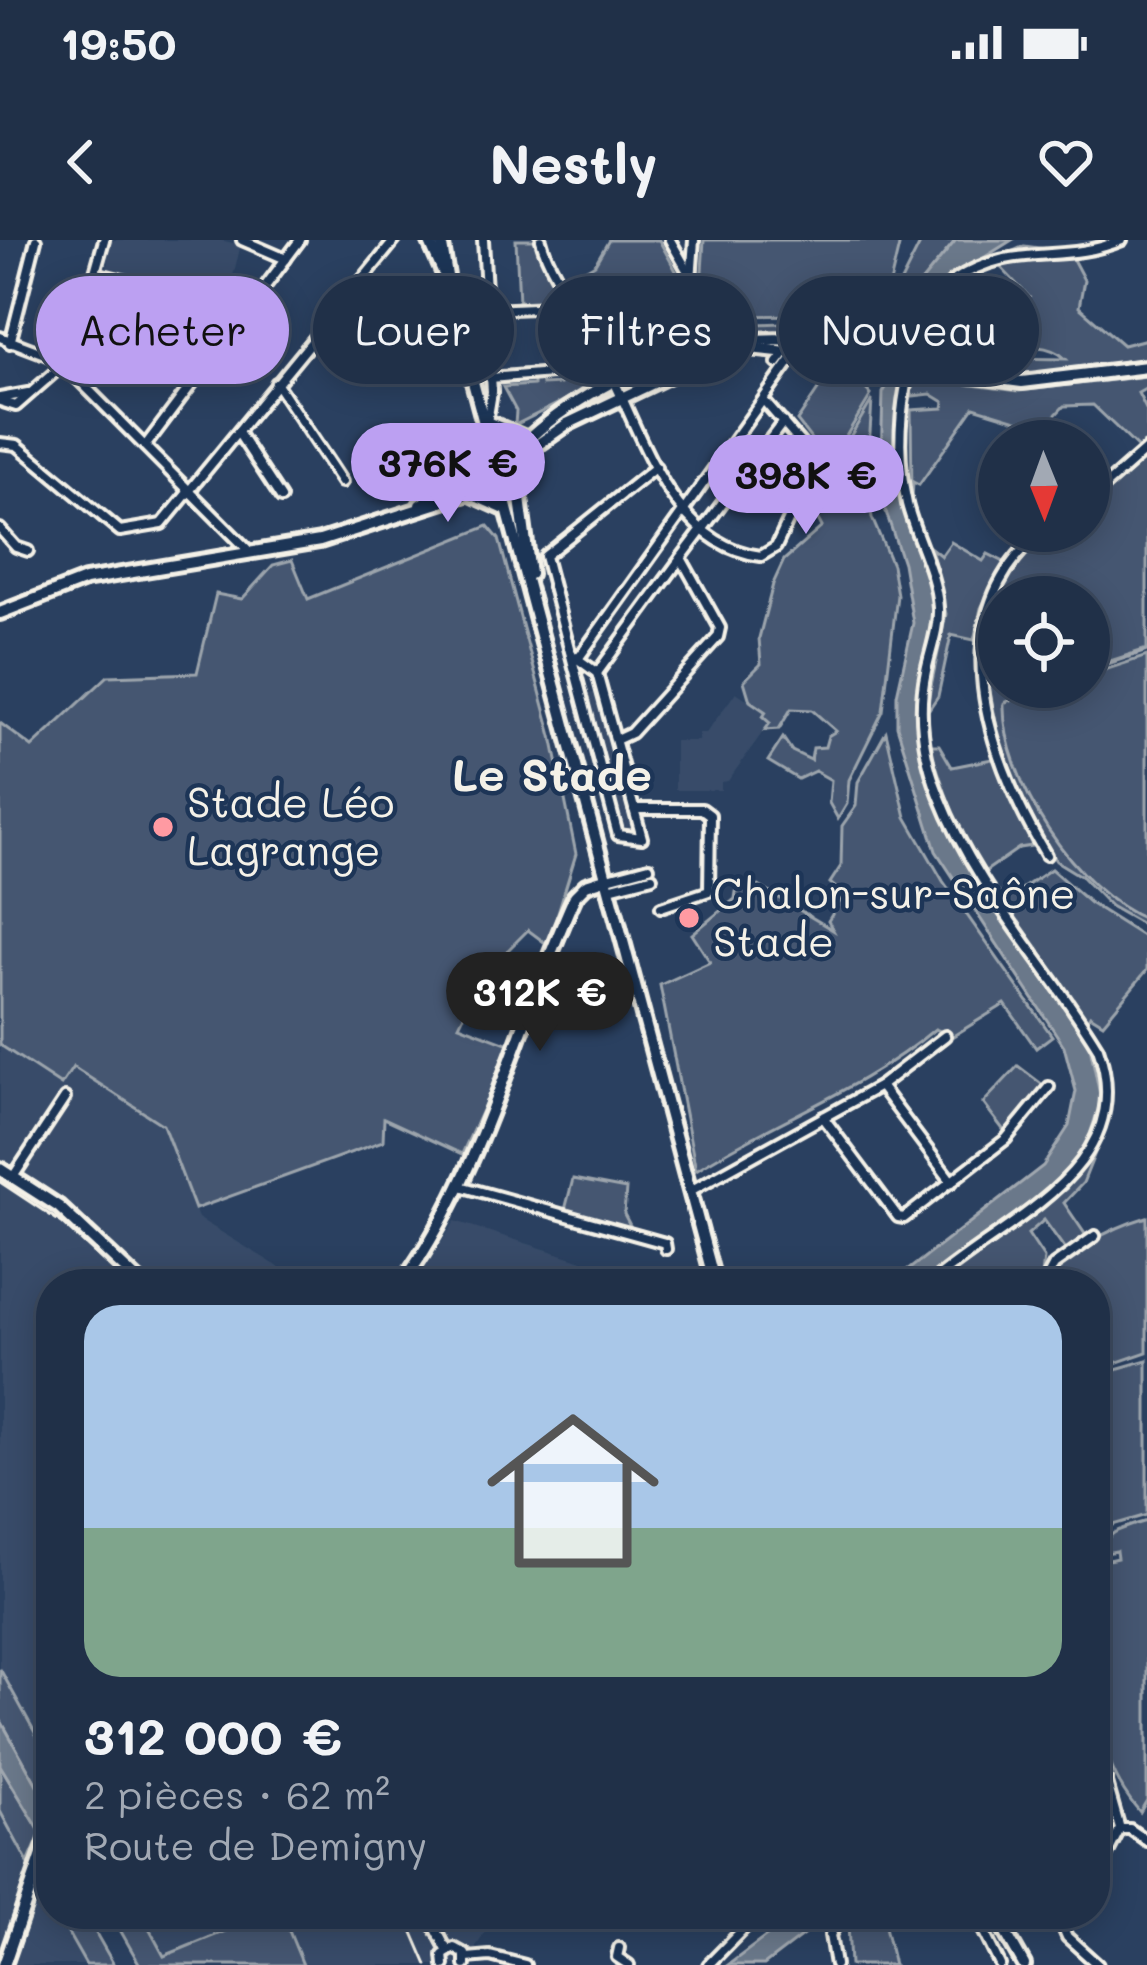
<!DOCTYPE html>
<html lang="fr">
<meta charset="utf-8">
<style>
:root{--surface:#203048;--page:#2d3c52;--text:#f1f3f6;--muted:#a2a9b4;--line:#3d4b60;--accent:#bca0f2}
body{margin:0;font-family:Mali,sans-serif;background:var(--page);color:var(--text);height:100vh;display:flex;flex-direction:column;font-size:45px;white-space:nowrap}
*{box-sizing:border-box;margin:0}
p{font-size:39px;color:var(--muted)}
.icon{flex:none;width:66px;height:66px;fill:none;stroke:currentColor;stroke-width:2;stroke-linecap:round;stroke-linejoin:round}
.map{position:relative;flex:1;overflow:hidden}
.sheet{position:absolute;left:36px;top:1029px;width:1074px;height:660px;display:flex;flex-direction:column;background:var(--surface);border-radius:48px;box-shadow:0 6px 30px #0003,0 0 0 3px var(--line)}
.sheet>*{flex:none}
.top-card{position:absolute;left:36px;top:36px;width:1077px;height:108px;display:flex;gap:24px}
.needle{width:78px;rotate:179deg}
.controls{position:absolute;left:978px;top:180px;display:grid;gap:24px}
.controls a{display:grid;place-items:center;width:132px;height:132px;border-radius:50%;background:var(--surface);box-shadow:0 6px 30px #0003,0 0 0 3px var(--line);font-size:60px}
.price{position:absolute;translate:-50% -102px;padding:0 27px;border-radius:42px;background:var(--accent);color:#111;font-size:39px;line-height:78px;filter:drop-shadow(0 3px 6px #0008)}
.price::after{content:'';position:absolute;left:50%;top:72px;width:36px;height:27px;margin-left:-18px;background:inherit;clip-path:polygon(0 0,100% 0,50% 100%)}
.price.active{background:#222;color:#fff}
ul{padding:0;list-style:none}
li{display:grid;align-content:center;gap:24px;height:636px;padding:0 48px}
li span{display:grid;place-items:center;height:372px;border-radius:36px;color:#555}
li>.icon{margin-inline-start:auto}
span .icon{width:216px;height:216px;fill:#fffc;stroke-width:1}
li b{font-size:51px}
.pill{padding:0 42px;border-radius:54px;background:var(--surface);box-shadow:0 6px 30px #0003,0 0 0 3px var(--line);font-size:42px;line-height:108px}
.pill.active{background:var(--accent);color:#111}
.status{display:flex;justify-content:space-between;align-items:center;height:84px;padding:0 60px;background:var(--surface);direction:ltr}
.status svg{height:33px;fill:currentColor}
header{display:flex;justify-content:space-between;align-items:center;height:156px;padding:0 48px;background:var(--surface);font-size:54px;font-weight:700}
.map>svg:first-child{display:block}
</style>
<div class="status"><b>19:50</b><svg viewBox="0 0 49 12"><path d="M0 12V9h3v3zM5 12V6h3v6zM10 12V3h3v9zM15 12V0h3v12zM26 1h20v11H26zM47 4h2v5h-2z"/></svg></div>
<header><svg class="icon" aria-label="back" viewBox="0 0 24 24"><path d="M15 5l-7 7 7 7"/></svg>Nestly<svg class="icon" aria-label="heart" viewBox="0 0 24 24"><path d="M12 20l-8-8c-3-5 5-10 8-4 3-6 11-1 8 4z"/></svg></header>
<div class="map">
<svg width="1147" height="1725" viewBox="0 0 1147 1725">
<rect width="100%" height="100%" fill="#2a4060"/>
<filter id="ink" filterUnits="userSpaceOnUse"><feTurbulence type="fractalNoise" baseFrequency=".00833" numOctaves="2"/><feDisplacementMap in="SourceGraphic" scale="24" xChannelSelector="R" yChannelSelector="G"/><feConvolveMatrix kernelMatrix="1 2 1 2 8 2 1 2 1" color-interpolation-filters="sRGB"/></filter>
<g filter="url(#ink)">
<g fill="#374c69">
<path d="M109,0h111l21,5 -14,54 -44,-16 -76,-14z"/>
<path d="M599,451l38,141 -14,4 -37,-141z"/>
<path d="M736,452l31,20 3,10 -42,59 -7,1v8h-46v-49h23l1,-8h7z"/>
<path d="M0,805l61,39 12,-17 90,58 35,93 109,66h-256l-2,616 2,14h6l29,51h-86z"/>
<path d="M455,981l131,41 -8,22h-163z"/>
<path d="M141,1674h126l-103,42z"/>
<path d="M282,1674h211l2,3 -19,30 1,18h-174z"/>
</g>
<g fill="#445771" stroke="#9ca4ac" stroke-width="3">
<path d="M516,0h19l31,59 -47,3z"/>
<path d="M609,0h50l22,40 -3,45 -53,19v7l-12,6 -15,-35 -31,-41 28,-17z"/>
<path d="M704,0h193l2,6 -17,71 -5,6 -15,-6 -5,8 -64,-10 -94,2z"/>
<path d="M922,0h34l-48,58 -14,45 -8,-13 4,-26z"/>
<path d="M1024,6l45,6 15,28 -5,27 44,38 24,-6v19l-117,18 -90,-11 9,-8 117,2c-27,-26 -76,-2 -113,-11l33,-47 14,8 29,-12 -35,-37z"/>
<path d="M784,83l96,9 12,22 -79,-18 -110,3 -7,-13z"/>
<path d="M828,135l35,11 8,9 -48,79 -9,-31 -17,-22z"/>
<path d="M586,136l5,11 -76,38 1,-14 -13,-24 30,-2v-7l8,1 1,6 18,-1v-6z"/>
<path d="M1147,136v12l-9,5 9,18v32l-8,6 -46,-44 -29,1 -21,22 -69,-21 -55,78 -6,-3 -1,17 -1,-89 32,-2 1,-6 -13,-8 -19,2 -3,-19 110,14z"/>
<path d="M872,160l-5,80 5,38 20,47 5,30 -14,116 -34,69 -2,24 -9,15 -9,-16 2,-23 -16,-9 -17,8 -30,-18 15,-23 9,13 19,9 2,-12 12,-1 3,-11 8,-5 -24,-21 -21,-1 -12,20 -14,1 5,-7 -7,-6 3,-5 -16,-11 -6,-20 17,-17 -2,-26 14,-54 11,-24 38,-33 -9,-17 14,-23 -1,-10z"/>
<path d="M1147,216v193l-58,19v-71h-90v90h33l-22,7 2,6 39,-13h38v-12l58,-19v271l-37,-21 -28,-29 -26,-16 -26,-40 -30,-77 -11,-58 -3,-64 22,-51 45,-40h36v-25z"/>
<path d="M488,286l11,13 53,197 24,118 -28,91 -20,-15 -33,33 34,34 -2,4 -48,-18 -20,42 53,20 -50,109 -78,-36 -1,23 -188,68 -32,-84 -90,-58 -12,18 -61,-40v-322l32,24 76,-71 89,-3 19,-79 26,5 31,-34 19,-5 16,39z"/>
<path d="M951,302l32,19 5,-7 16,8 -23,46 -7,32 -23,-5 -13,61 -13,19 21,-101 -15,-66 10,8z"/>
<path d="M886,492l20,85 37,64 109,155 -16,12 -31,-44 -52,32 -18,-7c-72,61 -160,91 -239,141l-36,-185 50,-23 -18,-28 43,-35 1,-7 23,-6 74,44 -5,-9 16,-26 -14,-12 11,-17 1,-40 14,-20 2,-24z"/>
<path d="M929,505h10l13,22 45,-9 35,88 -13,2 -36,25 -28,-53z"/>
<path d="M1051,629l39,34 57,36v31l-44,53 -13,-8 -3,6 -86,-118z"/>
<path d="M1018,826l25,19 -38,47 -22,-29z"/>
<path d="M1101,898l-18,45 -19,20 23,34 -20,15 -23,-32 -16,14 16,24 -3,26h-101l126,-95z"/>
<path d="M573,939l53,10 -2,25 10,19 -70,-19z"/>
<path d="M1147,977v135l-52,18v-86h-48c19,-34 64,-56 100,-67z"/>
<path d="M1147,1120v155l-41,12 -11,-31v-121z"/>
<path d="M1147,1281v279l-7,12c-60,-67 -45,-164 -45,-249l22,-5 -1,-7 -21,4c17,-25 18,-24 52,-34z"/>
<path d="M0,1429l43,78 8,2v61l-51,-91z"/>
<path d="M0,1525l41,68 -13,30 -28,-52z"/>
<path d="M57,1674h28l29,51h-28z"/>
<path d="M111,1674h30l23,42 103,-42h15l21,51h-163z"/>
<path d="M849,1674h33l12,51h-44l-2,-42 -12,9z"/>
</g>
<g fill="#6a788a" stroke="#a1a8b0" stroke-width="3">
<path d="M956,0h56l-59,37 -48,79 -4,129 35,123 -14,64 -4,52 31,103 45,79 95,136 12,58 -18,56 -29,32 -128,96h-36l153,-118 26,-40 7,-35 -12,-45 -128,-195 -39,-125v-31l16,-72 -10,-60 -23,-69 3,-101 11,-20v-30l14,-45z"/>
<path d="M0,1479l51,91v39l-51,-84z"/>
<path d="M796,1674h35l-67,51h-36z"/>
</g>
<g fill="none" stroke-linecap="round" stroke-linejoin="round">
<g stroke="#a1a8b0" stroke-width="3">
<path d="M1089,430l58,-19"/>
<path d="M1039,447l-35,16c-2,77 73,189 143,217"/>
</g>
<defs>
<g id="street">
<path d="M242,0l44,19"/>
<path d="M483,0l9,152 -5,30"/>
<path d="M541,0c11,42 50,80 68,123"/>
<path d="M670,0l21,37"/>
<path d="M95,33l153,38"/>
<path d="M487,70l93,-4"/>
<path d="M82,87l89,23 25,23"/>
<path d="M0,97l58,22 192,193"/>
<path d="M10,103l26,-103"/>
<path d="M678,115l9,-21 7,-94"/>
<path d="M777,123l10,-13"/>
<path d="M68,128l36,-128"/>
<path d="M490,138l100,-8 97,-36"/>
<path d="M276,143l66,99"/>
<path d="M615,143c32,66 62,163 146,173l15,-9 36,-78 -8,-22 -40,-46"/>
<path d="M0,158l28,-5"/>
<path d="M0,161l16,5 48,-42"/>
<path d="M239,194l42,64"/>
<path d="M0,203l17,2 103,86 42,-7 233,-284"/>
<path d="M146,205l154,-205"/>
<path d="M1089,260l58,-51"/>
<path d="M0,289l16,18 12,4"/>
<path d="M1043,291c-106,84 -55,226 3,324"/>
<path d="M571,414l26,19 45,165 -24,-3 -72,-275 -1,-4 111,-89"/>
<path d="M578,419l218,-306"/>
<path d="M597,433l84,-115"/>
<path d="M616,500l15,-7 87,-96 2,-9 -39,-70 102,-136"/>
<path d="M634,569h68l8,6 -1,76 -48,16"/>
<path d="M608,638l41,-11"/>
<path d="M609,648l43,-11"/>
<path d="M880,846l72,96"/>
<path d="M823,877l75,100 6,1 102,-79 43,-52"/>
<path d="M13,937l52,-79"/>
<path d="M460,946l205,57 1,6"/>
<path d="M690,951l190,-105 65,-50"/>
<path d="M930,1044c73,-64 211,-115 168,-236 -52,-86 -122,-158 -159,-253 -16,-39 -22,-83 -13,-124 4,-20 13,-42 12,-63 -2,-36 -22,-69 -31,-104 -16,-70 -3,-168 46,-223 61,-41 107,-15 169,-41"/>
<path d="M1044,1044l10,-19 41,-29"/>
<path d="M1095,1501l25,88 -25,49"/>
<path d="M1120,1589h10l17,12"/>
<path d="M428,1674l19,36"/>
<path d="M975,1674l25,51"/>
<path d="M1057,1674l10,23 31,28"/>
<path d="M1065,1686l7,-12"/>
<path d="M619,1708l-2,9 12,8"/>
<path d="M467,1718l23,-2 35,9"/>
<path d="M444,1725l-1,-10 11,-7 11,6v11"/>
<path d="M708,1725l50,-51"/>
<path d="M835,1725l-5,-30 13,-21"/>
</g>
<g id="secondary">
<path d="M429,0l14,32"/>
<path d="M441,0l10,60 264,984"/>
<path d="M910,127l112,15 125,-15"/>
<path d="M487,182l38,16"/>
<path d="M528,218l-9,33 11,83"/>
<path d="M501,229c67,-88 242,-161 349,-116"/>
<path d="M469,253l38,17"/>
<path d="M420,265l96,-61"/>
<path d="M0,373l85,-33 235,-39 149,-48 98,-69 145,-69 38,-7 141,15"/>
<path d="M0,929l59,38 82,77"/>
<path d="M402,1044c84,-117 114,-259 173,-388l11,-11 22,-7"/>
<path d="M995,1674l29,51"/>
<path d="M4,1725l47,-136"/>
</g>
</defs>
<use href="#street" stroke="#f4f1e8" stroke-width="16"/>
<use href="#secondary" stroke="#f4f1e8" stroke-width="20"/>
<use href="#street" stroke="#1d3557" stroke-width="8"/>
<use href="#secondary" stroke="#1d3557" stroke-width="10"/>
<g stroke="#f4f1e8" stroke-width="3">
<path d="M0,942l62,41 66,61"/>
<path d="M405,1674l22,51"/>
</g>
<defs>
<path id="secondary-bridge" d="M891,123l19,4"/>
</defs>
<use href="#secondary-bridge" stroke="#f4f1e8" stroke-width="20" stroke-linecap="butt"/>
<use href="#secondary-bridge" stroke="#1d3557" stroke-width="10"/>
</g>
</g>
<g fill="#ff9aa2" stroke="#1d3557" stroke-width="4.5">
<circle cx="163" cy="587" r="12"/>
<circle cx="689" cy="678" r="12"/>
</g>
<g text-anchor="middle" stroke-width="9" stroke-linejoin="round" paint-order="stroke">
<g font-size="42" fill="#f4f1e8" stroke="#1d3557" text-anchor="start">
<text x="187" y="578">Stade Léo<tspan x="187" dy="48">Lagrange</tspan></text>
<text x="713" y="669">Chalon-sur-Saône<tspan x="713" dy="48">Stade</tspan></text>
</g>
<g font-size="45" font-weight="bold" fill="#f4f1e8" stroke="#1d3557">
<text x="552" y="551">Le Stade</text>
</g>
</g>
</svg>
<div class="controls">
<a><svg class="needle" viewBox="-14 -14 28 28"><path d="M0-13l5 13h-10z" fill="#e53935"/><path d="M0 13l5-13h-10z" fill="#a2a9b4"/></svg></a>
<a><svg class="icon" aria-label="locate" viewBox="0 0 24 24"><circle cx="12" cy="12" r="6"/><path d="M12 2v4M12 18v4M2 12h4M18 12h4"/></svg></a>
</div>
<b class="price" style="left:448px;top:285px">376K €</b>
<b class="price" style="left:806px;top:297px">398K €</b>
<b class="price active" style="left:540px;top:814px">312K €</b>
<div class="top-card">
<a class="pill active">Acheter</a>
<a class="pill">Louer</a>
<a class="pill">Filtres</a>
<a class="pill">Nouveau</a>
</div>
<section class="sheet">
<ul>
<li><span style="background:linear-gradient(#a9c7e8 60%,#7fa58c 0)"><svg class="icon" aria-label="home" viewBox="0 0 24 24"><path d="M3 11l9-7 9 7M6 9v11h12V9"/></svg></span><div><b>312 000 €</b><p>2 pièces · 62 m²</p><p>Route de Demigny</p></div></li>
</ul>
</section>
</div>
